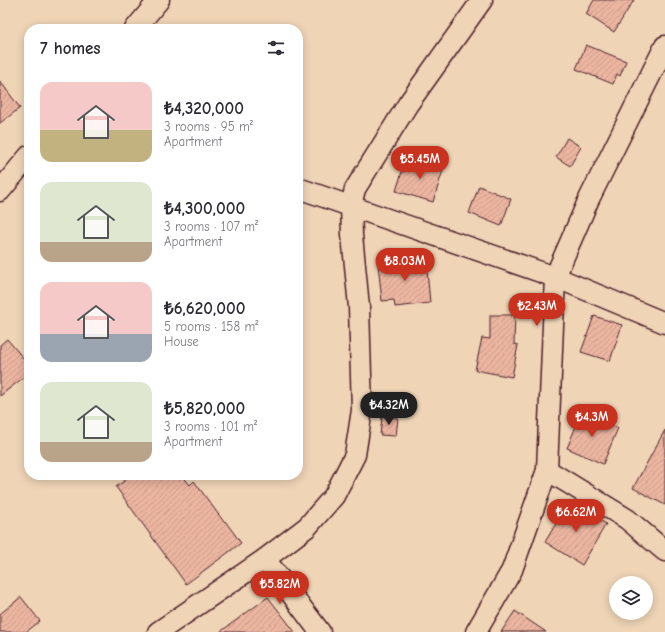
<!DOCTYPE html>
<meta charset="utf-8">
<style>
:root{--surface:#fff;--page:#f7f7f7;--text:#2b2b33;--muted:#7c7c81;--accent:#c8321e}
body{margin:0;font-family:"Comic Neue",sans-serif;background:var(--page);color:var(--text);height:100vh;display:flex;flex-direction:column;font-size:15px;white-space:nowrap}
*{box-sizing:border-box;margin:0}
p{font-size:13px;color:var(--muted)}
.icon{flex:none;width:22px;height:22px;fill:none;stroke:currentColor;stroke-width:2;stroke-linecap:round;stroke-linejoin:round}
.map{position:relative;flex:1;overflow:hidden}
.details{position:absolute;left:24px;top:24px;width:279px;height:456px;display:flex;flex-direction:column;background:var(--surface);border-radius:16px;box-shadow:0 2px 10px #0003}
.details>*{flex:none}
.controls{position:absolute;left:609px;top:576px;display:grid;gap:8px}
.controls a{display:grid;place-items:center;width:44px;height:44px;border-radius:50%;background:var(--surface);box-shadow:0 2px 10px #0003;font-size:20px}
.price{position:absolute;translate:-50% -34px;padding:0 9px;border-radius:14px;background:var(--accent);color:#fff;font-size:13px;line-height:26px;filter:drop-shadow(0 1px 2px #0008)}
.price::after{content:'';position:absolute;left:50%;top:24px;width:12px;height:9px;margin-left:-6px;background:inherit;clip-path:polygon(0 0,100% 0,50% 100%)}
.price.active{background:#222;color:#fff}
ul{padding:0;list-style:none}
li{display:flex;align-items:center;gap:12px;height:100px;padding:0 16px}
li span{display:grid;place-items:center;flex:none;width:112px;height:80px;border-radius:12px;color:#555}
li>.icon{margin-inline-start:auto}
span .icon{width:48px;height:48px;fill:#fffc;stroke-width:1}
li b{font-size:17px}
h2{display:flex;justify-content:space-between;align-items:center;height:48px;padding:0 16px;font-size:17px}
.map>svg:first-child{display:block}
</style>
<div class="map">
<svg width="665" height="632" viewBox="0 0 665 632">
<defs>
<pattern id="building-hatch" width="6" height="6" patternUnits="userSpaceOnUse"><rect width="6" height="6" fill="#ebb5a0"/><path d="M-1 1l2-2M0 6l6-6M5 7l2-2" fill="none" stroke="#cb9b8a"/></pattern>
</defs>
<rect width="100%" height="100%" fill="#efd4b6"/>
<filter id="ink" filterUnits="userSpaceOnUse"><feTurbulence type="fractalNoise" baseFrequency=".025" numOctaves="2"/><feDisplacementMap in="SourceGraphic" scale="8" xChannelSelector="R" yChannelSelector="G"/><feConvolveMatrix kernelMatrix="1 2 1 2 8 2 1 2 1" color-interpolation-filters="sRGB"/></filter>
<g filter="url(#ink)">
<g fill="url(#building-hatch)" stroke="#4a1f2b">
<path d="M594,0h40l-20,32 -28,-18z"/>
<path d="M586,45l40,16 -6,15 -3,-2 -4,10 -37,-15z"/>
<path d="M0,81l20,27 -20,15z"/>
<path d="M567,138l14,9 -11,19 -14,-9z"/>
<path d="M406,159l37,11 -10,32 -37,-11z"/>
<path d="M479,186l32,13 -10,27 -32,-13z"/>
<path d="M426,258l4,45 -35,4 -1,-7 -12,1 -4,-37z"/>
<path d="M490,315h25l-1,29 4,1 -6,32 -37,-7 7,-32 8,1z"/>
<path d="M594,316l28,9 -12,36 -29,-9z"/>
<path d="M7,339l22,26v8l-29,23v-51z"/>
<path d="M582,412l36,16 -15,36 -36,-16z"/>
<path d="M382,417l16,1 -2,18 -16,-1z"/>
<path d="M665,430v75l-32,-17z"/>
<path d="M132,475h50l8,10 4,-4 30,41 1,-1 16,22 -55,41 -70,-97z"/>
<path d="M569,502l37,22 -24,41 -37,-23z"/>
<path d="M21,597l19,24 -14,11h-26v-18z"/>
<path d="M268,597l27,35h-75z"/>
<path d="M515,611l31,21h-45z"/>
</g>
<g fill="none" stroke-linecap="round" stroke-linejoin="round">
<defs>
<g id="minor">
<path d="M135,29l24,-29"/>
<path d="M298,188l257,89 110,46"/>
<path d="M0,191l29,-35"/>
<path d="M547,470l80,49 38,32"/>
<path d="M265,559l55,73"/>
<path d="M158,632l107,-73 42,-32 27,-31 21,-41 7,-45 -3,-103 -7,-72 -1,-29 4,-17 53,-85 74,-104"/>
<path d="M476,632l36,-62 35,-100 8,-193 34,-78 76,-153"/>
</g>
</defs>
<use href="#minor" stroke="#4a1f2b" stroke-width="23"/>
<use href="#minor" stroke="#efd4b6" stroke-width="20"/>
</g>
</g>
</svg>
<div class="controls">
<a><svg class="icon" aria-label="layers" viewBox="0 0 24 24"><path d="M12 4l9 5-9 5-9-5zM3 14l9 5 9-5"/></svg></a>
</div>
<b class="price" style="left:420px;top:180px">₺5.45M</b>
<b class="price" style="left:405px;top:282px">₺8.03M</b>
<b class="price" style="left:537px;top:327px">₺2.43M</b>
<b class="price active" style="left:389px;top:426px">₺4.32M</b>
<b class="price" style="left:592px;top:438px">₺4.3M</b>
<b class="price" style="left:576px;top:533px">₺6.62M</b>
<b class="price" style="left:280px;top:605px">₺5.82M</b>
<section class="details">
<h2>7 homes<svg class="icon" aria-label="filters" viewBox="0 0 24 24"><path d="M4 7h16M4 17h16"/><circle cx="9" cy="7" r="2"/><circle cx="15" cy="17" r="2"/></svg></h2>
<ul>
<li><span style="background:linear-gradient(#f6c9c9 60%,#c2b280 0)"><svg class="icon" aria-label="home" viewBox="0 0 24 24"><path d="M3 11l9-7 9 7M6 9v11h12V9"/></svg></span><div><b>₺4,320,000</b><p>3 rooms · 95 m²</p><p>Apartment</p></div></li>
<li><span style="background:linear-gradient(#dfe7d0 75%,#b9a48a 0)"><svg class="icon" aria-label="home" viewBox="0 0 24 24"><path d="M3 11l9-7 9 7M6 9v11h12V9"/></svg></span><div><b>₺4,300,000</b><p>3 rooms · 107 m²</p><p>Apartment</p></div></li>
<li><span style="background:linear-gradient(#f6c9c9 65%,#9aa5b1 0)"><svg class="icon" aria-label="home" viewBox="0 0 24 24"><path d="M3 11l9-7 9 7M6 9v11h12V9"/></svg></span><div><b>₺6,620,000</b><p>5 rooms · 158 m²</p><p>House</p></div></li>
<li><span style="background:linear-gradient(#dfe7d0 75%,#b9a48a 0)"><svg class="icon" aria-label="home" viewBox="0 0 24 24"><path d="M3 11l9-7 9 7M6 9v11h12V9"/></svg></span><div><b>₺5,820,000</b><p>3 rooms · 101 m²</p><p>Apartment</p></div></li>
</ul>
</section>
</div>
